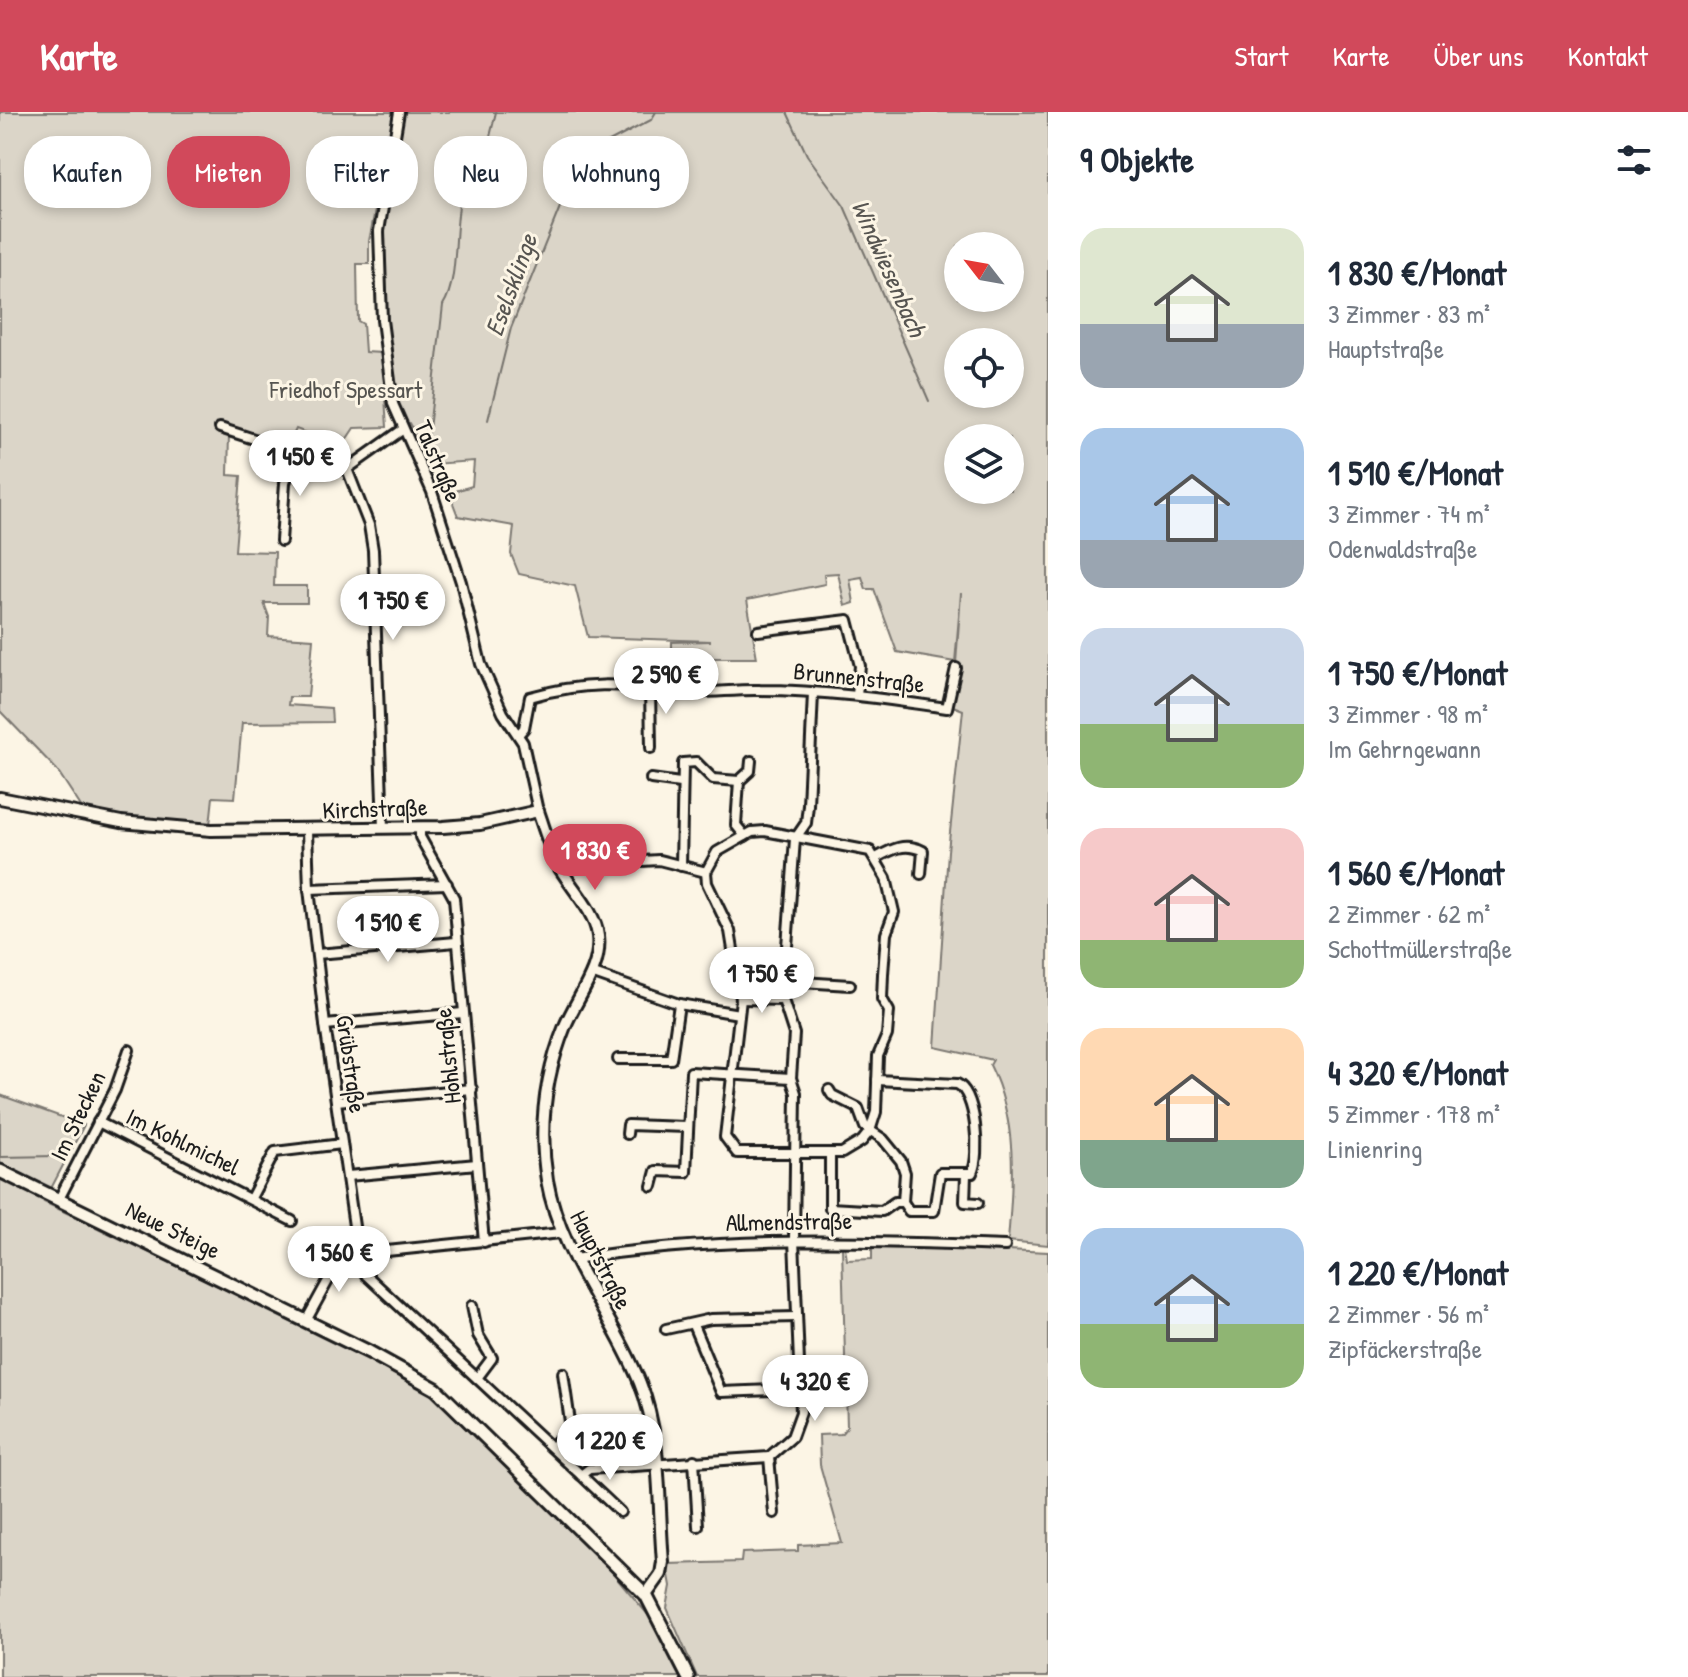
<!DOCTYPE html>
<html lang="de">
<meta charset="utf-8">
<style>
:root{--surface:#fff;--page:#f6f6f7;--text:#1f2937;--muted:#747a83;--accent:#d1495b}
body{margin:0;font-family:"Patrick Hand",sans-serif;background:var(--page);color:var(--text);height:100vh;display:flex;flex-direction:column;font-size:30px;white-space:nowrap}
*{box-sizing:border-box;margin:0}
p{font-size:26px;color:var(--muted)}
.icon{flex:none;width:44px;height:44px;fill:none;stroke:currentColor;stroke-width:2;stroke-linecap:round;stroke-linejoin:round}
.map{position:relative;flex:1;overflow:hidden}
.side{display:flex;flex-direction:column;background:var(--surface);width:640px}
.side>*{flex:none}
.top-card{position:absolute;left:24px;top:24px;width:760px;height:72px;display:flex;gap:16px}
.needle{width:52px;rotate:301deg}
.buttons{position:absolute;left:944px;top:120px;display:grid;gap:16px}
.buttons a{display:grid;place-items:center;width:80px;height:80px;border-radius:50%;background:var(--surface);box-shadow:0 4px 12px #0003;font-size:40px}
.price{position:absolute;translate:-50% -68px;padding:0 18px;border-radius:28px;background:#fff;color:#222;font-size:26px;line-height:52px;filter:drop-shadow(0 2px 4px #0008)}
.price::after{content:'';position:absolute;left:50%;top:48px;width:24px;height:18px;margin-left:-12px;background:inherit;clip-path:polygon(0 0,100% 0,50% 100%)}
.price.selected{background:var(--accent);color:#fff}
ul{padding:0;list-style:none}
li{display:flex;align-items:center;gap:24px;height:200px;padding:0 32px}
li span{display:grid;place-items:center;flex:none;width:224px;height:160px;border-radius:24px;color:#555}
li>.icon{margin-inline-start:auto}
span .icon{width:96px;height:96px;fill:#fffc;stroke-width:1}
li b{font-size:34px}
h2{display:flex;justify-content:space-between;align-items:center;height:96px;padding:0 32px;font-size:34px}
.pill{padding:0 28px;border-radius:32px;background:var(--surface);box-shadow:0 4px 12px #0003;font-size:28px;line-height:72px}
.pill.selected{background:var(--accent);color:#fff}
header{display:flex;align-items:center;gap:48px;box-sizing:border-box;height:112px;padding:0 40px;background:var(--accent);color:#fff}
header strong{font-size:38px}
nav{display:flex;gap:44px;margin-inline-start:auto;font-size:28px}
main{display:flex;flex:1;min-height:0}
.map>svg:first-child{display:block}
</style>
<header>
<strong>Karte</strong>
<nav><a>Start</a><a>Karte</a><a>Über uns</a><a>Kontakt</a></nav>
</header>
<main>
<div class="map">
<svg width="1048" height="1565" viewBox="0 0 1048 1565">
<rect width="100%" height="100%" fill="#fcf5e5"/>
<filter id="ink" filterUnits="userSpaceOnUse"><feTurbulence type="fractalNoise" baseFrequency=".0125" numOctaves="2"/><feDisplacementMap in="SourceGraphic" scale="16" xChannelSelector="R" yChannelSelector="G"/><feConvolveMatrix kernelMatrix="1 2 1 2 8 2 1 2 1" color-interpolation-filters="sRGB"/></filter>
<g filter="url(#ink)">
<g fill="#dbd5c8" stroke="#7c7872" stroke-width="2" fill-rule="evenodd">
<path d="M0,0h394l-25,129v23h-12l1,57 5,3 2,28 17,1 5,74 -33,1 -12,18 -46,-17 -7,15 -73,-20v6l13,4 -1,41 13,1 -6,75 40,1 -1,34h33v17h-43l5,14 -1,19 45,3 -5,58h-19l-1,8 43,3 1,14 -90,1 -7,75 -22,-1 -3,28 -124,-11 -29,-44 -57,-59z"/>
<path d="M398,0h650v1133l-40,-4c5,-62 10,-119 -18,-176l3,-5 -58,-13 13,-196 15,-141 -10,-4 8,-113 -6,69 -58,-10 -23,-63h-8l-4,-12 -12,2 4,24 -9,3 -7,-33 -14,1 1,10 -78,16 10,58h-85v-16l39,-1 -123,-4 -13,-51 -56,-12 -8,-20 3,-28 -56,-10 -9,-23 23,-7 2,-25 -42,3 -22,-41 -6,1 -8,-20 -12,-117 -1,-50zM958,134h52v52h-52zM958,230h52v52h-52zM958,326h52v52h-52z"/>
<path d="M0,983l84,30 -40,77 375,181 184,178 62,74 20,42h-685z"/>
<path d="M872,1131l176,9v425h-351l-30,-69 4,-22 -4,-22 74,-2 1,-9 56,-2v-6l44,-2 -22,-78 -1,-30 22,-1 6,-7 -5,-180h3l2,13 25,-1z"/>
</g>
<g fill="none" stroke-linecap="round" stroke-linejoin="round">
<g stroke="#75726c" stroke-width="2">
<path d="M787,0l20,43 37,51 85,195"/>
<path d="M488,308l23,-92 49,-121 36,-58 55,-29 5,-8"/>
<path d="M427,335l16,-142c24,-37 -1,-127 43,-152l10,-41"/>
<path d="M0,1045l57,-1"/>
</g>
<defs>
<g id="minor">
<path d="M399,0l-20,119 3,89 11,84 39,88 29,90 20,82 22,49 20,30 15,68"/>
<path d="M220,316l127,41"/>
<path d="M347,357l22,56 4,25 10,278"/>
<path d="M347,357l55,-39"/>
<path d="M281,429l4,-58 11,-32"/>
<path d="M758,519l90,-11 12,46 -3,29"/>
<path d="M650,573l1,63"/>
<path d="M518,623l6,-7 6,-31c55,-16 90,-13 144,-6 28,4 58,-2 86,-1 63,0 125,9 187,18l9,-40"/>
<path d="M651,667l29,4"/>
<path d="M739,669l-3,44 9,11"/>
<path d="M739,669l11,-10 1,-10"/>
<path d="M420,715v10l34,61 30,344"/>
<path d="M307,719l2,58 16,136 33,229 8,21 215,200 8,-6 180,-12 23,-20 9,-25 -7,-173 2,-146 -5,-15 3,-44 -11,-34 12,-161 11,-16 2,-18 5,-112"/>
<path d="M765,719l105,20 16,27 8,34 -8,22 -3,40 -1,25 7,12 -2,24 -9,21 -2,56 -6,19 -8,10 -20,12h-105l-12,-16 16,-138 -11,-68 -23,-48 -1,-11 11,-20 35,-20z"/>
<path d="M876,746c16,-9 29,-16 47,-7l-2,23"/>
<path d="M625,750l34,-2 47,12"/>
<path d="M681,754l2,-103 13,-1 17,17 26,2"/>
<path d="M309,777l138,-5"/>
<path d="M317,842l139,-12"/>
<path d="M591,861l88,31 60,10"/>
<path d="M785,869l65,4"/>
<path d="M741,887l42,1"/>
<path d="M325,913l138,-12"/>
<path d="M618,947h53l8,-55"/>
<path d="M877,968l80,4c19,8 24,71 15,89h-32l-6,38h-25l-6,-9"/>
<path d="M829,978l3,5 26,13 7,19 18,12 18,22 4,12 -2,29"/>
<path d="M336,989l136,-12"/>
<path d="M98,1010l194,99"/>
<path d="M627,1022l1,-9 59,2"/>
<path d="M830,1042v54l52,3 13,-9h8"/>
<path d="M966,1062l-1,28 13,1"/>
<path d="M348,1064l129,-12"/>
<path d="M652,1074l4,-15 30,1 5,-100 100,6"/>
<path d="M251,1086l24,-46 67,-8"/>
<path d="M59,1087l56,-109 14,-40"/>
<path d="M574,1147c144,-23 286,-19 431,-13"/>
<path d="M472,1194l6,29 14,23 -15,20"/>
<path d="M306,1209l23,-42 29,-25 203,-21"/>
<path d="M693,1213l28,67 80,-3"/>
<path d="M666,1217l45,-10 85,-2"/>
<path d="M552,1335l16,-18 2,-7 -7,-49"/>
<path d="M769,1345l5,56"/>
<path d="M694,1348l4,66"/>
<path d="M581,1363l39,37"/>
</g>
<path id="tertiary" d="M0,686l121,24 90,8 232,-3 37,-3 58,-13c6,17 11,35 19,52 12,23 38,47 41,73 4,33 -21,61 -33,90 -20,50 -27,100 -18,154 13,75 65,133 93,203 22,54 18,121 23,179l-2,12 -15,21"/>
<path id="secondary" d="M0,1059l369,181 67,37 210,206 42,82"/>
</defs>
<use href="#minor" stroke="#1c1c1c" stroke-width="14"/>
<use href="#tertiary" stroke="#1c1c1c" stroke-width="16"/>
<use href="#secondary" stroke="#1c1c1c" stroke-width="17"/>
<use href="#minor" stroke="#fcf5e5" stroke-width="8"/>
<use href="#tertiary" stroke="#fcf5e5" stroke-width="10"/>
<use href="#secondary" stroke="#fcf5e5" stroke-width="11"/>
</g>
</g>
<g text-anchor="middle" stroke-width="6" stroke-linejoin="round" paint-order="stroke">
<g font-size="24" fill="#555450" stroke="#fcf5e5">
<text x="346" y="286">Friedhof Spessart</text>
</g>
<g font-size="24" fill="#1c1c1c" stroke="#fcf5e5">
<text transform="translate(438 349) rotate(67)" y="8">Talstraße</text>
<text transform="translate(859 566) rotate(6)" y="8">Brunnenstraße</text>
<text transform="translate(375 697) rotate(-2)" y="8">Kirchstraße</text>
<text transform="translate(448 944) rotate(-96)" y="8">Hohlstraße</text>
<text transform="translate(351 952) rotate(82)" y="8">Grübstraße</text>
<text transform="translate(78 1004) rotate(-64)" y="8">Im Stecken</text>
<text transform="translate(183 1030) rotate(26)" y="8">Im Kohlmichel</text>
<text transform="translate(789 1110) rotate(-1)" y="8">Allmendstraße</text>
<text transform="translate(173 1118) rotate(26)" y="8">Neue Steige</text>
<text transform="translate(601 1148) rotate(63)" y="8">Hauptstraße</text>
</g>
<g font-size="26" font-style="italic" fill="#575551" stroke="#fcf5e5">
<text transform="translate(889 156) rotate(66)" y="9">Windwiesenbach</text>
<text transform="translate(511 173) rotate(-70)" y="9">Eselsklinge</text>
</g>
</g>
</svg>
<div class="buttons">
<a><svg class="needle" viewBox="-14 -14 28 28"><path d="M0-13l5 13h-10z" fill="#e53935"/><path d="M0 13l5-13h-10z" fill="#747a83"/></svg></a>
<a><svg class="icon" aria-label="locate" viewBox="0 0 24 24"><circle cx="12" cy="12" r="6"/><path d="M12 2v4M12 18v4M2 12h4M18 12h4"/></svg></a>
<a><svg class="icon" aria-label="layers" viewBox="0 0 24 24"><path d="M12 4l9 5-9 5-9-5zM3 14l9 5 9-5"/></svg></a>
</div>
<b class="price" style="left:300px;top:386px">1 450 €</b>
<b class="price" style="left:393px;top:530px">1 750 €</b>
<b class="price" style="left:666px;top:604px">2 590 €</b>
<b class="price selected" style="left:595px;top:780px">1 830 €</b>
<b class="price" style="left:388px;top:852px">1 510 €</b>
<b class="price" style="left:762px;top:903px">1 750 €</b>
<b class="price" style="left:339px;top:1182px">1 560 €</b>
<b class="price" style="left:815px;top:1311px">4 320 €</b>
<b class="price" style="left:610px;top:1370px">1 220 €</b>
<div class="top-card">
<a class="pill">Kaufen</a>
<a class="pill selected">Mieten</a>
<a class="pill">Filter</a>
<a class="pill">Neu</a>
<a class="pill">Wohnung</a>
</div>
</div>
<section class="side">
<h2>9 Objekte<svg class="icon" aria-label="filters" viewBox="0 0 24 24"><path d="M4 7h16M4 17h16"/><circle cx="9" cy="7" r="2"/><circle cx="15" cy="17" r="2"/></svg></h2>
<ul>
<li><span style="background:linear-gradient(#dfe7d0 60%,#9aa5b1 0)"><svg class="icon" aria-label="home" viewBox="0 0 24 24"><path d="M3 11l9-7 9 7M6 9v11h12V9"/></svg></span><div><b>1 830 €/Monat</b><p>3 Zimmer · 83 m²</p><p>Hauptstraße</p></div></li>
<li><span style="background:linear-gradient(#a9c7e8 70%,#9aa5b1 0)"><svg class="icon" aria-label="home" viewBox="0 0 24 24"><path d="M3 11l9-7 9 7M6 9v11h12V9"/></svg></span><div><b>1 510 €/Monat</b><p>3 Zimmer · 74 m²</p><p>Odenwaldstraße</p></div></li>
<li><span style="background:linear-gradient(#c9d6e8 60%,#8fb573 0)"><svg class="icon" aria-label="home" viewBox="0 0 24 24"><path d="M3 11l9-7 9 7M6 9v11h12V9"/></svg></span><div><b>1 750 €/Monat</b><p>3 Zimmer · 98 m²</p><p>Im Gehrngewann</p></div></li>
<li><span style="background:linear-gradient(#f6c9c9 70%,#8fb573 0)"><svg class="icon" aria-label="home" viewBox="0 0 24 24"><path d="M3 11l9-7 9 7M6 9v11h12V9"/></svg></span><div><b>1 560 €/Monat</b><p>2 Zimmer · 62 m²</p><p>Schottmüllerstraße</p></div></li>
<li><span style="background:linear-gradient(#ffd9b3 70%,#7fa58c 0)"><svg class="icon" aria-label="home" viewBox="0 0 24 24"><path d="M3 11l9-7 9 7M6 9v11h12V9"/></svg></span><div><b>4 320 €/Monat</b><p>5 Zimmer · 178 m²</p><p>Linienring</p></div></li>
<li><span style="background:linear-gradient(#a9c7e8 60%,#8fb573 0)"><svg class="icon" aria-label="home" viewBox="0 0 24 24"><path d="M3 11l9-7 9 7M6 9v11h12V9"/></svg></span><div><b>1 220 €/Monat</b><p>2 Zimmer · 56 m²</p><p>Zipfäckerstraße</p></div></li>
</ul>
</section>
</main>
